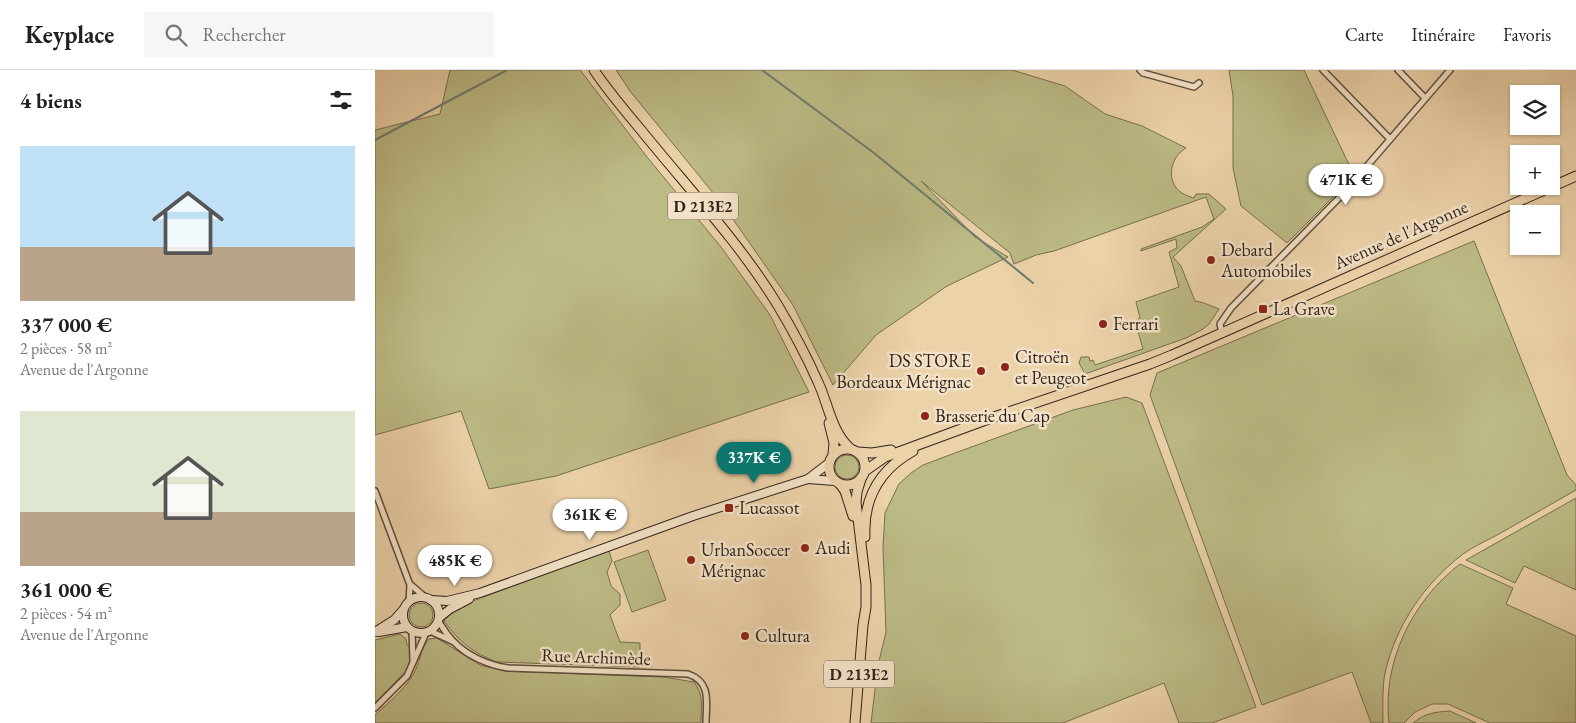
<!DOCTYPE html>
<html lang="fr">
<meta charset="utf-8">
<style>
:root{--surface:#fff;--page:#f6f6f6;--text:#202124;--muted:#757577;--line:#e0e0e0;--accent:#0f766e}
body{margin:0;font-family:"EB Garamond",serif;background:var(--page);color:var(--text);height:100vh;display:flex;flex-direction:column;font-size:19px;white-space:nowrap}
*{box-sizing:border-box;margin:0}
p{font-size:16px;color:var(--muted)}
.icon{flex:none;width:28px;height:28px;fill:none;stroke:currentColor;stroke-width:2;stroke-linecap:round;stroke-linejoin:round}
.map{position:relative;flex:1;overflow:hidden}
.drawer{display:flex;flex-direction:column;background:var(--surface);width:375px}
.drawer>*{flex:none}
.buttons{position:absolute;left:1135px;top:15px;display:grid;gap:10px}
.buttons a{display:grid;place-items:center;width:50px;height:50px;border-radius:0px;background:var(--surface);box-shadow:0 1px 4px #0004;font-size:25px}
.price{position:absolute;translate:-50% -42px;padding:0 11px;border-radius:18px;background:#fff;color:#222;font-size:16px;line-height:32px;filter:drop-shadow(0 1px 2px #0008)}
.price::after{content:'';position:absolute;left:50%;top:30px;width:15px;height:11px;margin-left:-8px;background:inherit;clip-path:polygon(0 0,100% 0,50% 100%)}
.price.selected{background:var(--accent);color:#fff}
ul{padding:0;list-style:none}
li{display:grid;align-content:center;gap:10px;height:265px;padding:0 20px}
li span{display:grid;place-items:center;height:155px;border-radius:0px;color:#555}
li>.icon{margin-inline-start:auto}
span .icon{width:90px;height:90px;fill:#fffc;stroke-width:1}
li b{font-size:21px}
h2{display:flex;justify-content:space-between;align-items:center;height:60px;padding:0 20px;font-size:21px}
header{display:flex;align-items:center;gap:30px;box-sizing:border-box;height:70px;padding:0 25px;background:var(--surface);border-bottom:1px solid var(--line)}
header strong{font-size:24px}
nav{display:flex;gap:28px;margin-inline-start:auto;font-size:18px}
.search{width:350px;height:45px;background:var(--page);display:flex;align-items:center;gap:12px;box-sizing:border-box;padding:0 18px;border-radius:0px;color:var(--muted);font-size:19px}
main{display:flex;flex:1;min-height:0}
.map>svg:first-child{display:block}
</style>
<header>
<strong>Keyplace</strong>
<div class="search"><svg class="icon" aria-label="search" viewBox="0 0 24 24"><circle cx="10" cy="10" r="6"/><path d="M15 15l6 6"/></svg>Rechercher</div>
<nav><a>Carte</a><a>Itinéraire</a><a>Favoris</a></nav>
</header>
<main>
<section class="drawer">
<h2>4 biens<svg class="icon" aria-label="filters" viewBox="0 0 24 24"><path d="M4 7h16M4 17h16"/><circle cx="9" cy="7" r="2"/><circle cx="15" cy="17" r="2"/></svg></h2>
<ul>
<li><span style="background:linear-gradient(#bfe0f5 65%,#b9a48a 0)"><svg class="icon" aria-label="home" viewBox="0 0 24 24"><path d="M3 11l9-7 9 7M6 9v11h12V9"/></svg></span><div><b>337 000 €</b><p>2 pièces · 58 m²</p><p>Avenue de l'Argonne</p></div></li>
<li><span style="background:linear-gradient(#dfe7d0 65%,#b9a48a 0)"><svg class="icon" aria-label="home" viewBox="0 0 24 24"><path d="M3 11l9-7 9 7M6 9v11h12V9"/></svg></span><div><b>361 000 €</b><p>2 pièces · 54 m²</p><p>Avenue de l'Argonne</p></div></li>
</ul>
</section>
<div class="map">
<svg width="1201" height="653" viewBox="0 0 1201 653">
<rect width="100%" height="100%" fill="#ecd2a9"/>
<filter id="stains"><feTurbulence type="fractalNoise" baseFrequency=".004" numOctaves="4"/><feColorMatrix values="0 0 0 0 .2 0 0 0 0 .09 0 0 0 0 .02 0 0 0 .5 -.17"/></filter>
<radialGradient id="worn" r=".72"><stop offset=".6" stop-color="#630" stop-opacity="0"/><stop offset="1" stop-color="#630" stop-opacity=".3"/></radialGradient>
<g fill="#bcbb85" stroke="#766f51">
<path d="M75,0h130l67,87 74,90 49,68 39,77 -253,84 -67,13 -28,-78 -86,24v-305l65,-16z"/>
<path d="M241,0h396l53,16 40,28 37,12 44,22c-16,9 -21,34 -4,45 3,2 8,4 12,5l2,-4h13l17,15 -53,48 8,9 14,35 9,2 15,6 -10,15 -6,5 -17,9 -101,36 -6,-11 2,-6h8l1,4 3,-1 2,5 48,-16 -8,-28 5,-3 -4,-16 43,-15 -10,-35 8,-4 -1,-9 -35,12v-2l61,-22 12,-8 -8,-22 -152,54 -18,4 -22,9 -4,-11 -89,-72 54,56 33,20 -61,29 -71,49 -43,50 -40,-80 -70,-100 -93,-114z"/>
<path d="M854,0h75l49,103 -9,13 -57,57 -46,-37 -8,-38v-72z"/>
<path d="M1099,171l93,234 9,10v5c-26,15 -51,29 -77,44 -11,6 -25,12 -36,20 -39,30 -67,71 -78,119 -3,16 -2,34 -2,50h-12l-19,-51 -90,33 -112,-310 7,-22z"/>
<path d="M751,327l16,6 114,304 -44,16h-33l-15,-40 -101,40h-192l7,-58 8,-33 -3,-85 2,-34 14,-29 12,-11 12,-8 32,-12 118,-43z"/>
<circle cx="472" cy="397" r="12"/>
<path d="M1201,428v92l-52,-24 -9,17 -49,-23z"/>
<path d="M273,480l18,50 -34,12 -18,-50z"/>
<path d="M234,481l3,10 -5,11 4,14 9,8v11l-10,10 10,27 20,1v24l-143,-5c-24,-9 -38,-20 -53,-41l3,-7 20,-11z"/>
<path d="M1085,494l53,24 -7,16 70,32v87h-86l-42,-19h-16l-17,8 -11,11h-15c-7,-61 23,-122 71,-159z"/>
<circle cx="46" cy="545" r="12"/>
<path d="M25,564l6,5 1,6 3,1v13l-2,10 -33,34v-63z"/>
<path d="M62,568l43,27 24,6 159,6 31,5c10,13 7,25 7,41h-326v-8c13,-12 29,-25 38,-40 7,-12 7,-26 16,-36z"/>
<path d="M1075,641l26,12h-63c12,-10 22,-11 37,-12z"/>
</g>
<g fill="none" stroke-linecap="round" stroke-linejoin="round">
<g stroke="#6f7c70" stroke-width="2">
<path d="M387,0l112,83 159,130"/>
<path d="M0,70l132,-70"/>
</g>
<defs>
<g id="minor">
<path d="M765,0l3,3 51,14 5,-4"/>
<path d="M948,0l67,69"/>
<path d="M1023,0l27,28"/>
<path d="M847,263l-2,-9 11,-16 111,-113 108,-125"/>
<path d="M0,421l35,94 -1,17"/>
<path d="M36,515l14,12"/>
<path d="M64,552c4,6 8,13 14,19 14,15 35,24 55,27l180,6c24,8 18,29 18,49"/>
<path d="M37,561l1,30"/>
<path d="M55,561l22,10"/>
<path d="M0,638l32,-32 19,-43"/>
</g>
<g id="secondary">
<path d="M433,409l27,2"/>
<circle cx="46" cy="545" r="18"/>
<path d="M56,530l16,1 33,-8 213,-77 115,-37 21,-16"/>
<path d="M65,547l10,-8 19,-10"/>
<path d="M0,562l19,-12 9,-10"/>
<path d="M4,562l28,-5"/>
</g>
<g id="primary">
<path d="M219,0c14,21 31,41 47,60 46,57 98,112 136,174 15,25 29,51 41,78 10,21 14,52 33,67"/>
<path d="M454,353l5,20 -1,11"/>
<circle cx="472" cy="397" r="18"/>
<path d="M482,382l15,1 19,-3"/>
<path d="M490,401l20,-14 109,-40 156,-53 22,-9 404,-179"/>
<path d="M465,414l5,7 8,25"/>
<path d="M490,467c-2,-39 14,-67 48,-86"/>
<path d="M480,653l8,-98 3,-18v-22l-10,-83 1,-10 4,-13"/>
</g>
</defs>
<use href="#minor" stroke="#5f4f40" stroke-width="8"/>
<use href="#secondary" stroke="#30231d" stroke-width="10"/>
<use href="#primary" stroke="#30231d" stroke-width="11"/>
<use href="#minor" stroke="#f3e2c7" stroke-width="5"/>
<use href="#secondary" stroke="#f3e2c7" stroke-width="8"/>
<use href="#primary" stroke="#ecd2a9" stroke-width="9"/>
</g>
<g fill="#8f2418" stroke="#f3e2c7" stroke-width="2">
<circle cx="836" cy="190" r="5"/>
<rect x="883" y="234" width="10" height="10" rx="2.5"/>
<circle cx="728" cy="254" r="5"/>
<circle cx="630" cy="297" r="5"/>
<circle cx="606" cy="301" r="5"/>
<circle cx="550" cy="346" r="5"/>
<rect x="349" y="433" width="10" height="10" rx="2.5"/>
<circle cx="430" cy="478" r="5"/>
<circle cx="316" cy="490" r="5"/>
<circle cx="370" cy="566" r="5"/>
</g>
<g text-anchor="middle" stroke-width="5" stroke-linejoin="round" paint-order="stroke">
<g fill="#f3e2c7" stroke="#6a5c50" stroke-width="1">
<rect x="293" y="122.5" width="70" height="27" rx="4"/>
<rect x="449" y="590.5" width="70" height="27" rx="4"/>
</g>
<g font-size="16" font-weight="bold" fill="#30231d">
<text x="328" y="142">D 213E2</text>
<text x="484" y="610">D 213E2</text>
</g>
<g font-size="18" fill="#30231d" stroke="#f3e2c7">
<text transform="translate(1026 165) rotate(-24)" y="6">Avenue de l'Argonne</text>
<text transform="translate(221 587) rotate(2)" y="6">Rue Archimède</text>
</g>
<g font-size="18" fill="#30231d" stroke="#f3e2c7" text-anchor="start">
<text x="846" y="186">Debard<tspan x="846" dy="21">Automobiles</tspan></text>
<text x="898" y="245">La Grave</text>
<text x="738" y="260">Ferrari</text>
<text x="640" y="293">Citroën<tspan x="640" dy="21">et Peugeot</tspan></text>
<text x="596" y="297" text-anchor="end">DS STORE<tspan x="596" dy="21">Bordeaux Mérignac</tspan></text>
<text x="560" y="352">Brasserie du Cap</text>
<text x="364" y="444">Lucassot</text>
<text x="440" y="484">Audi</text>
<text x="326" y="486">UrbanSoccer<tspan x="326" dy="21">Mérignac</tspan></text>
<text x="380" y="572">Cultura</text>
</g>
</g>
<rect width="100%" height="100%" filter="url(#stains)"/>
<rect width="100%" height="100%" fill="url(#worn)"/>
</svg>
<div class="buttons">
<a><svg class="icon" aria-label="layers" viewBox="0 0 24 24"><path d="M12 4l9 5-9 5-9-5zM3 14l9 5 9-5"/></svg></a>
<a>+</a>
<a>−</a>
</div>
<b class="price" style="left:971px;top:136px">471K €</b>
<b class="price selected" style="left:379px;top:414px">337K €</b>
<b class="price" style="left:215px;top:471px">361K €</b>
<b class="price" style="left:80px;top:517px">485K €</b>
</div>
</main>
